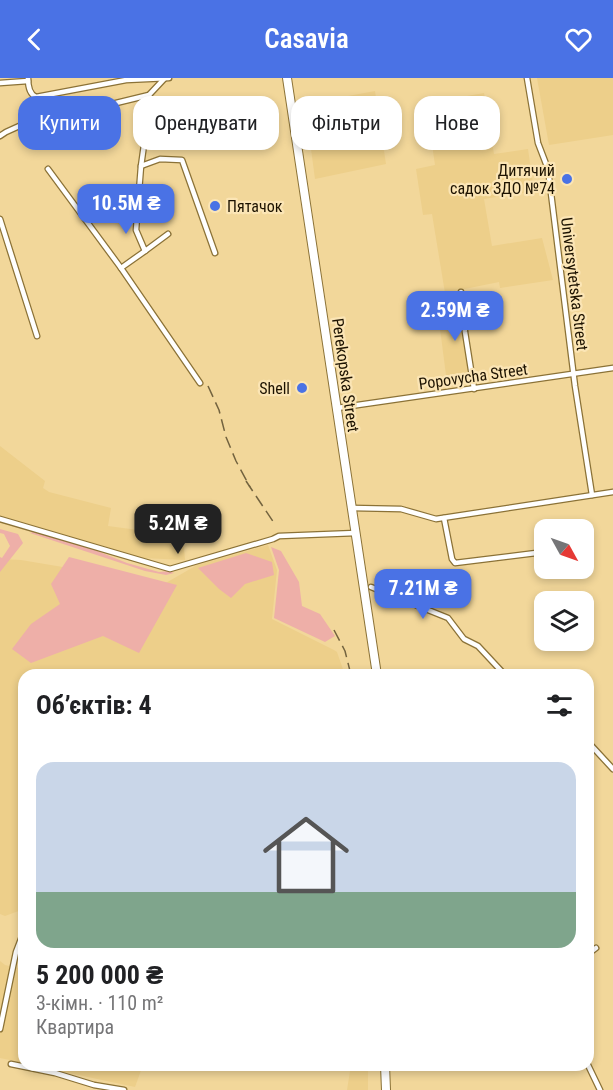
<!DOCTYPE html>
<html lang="uk">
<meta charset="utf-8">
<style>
:root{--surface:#fff;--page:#f6f6f6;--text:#202124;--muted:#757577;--line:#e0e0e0;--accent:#4a72e5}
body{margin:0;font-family:"Roboto Condensed",sans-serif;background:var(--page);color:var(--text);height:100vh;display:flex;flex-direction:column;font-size:22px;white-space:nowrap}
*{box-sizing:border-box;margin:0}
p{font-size:20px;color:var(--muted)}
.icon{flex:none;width:33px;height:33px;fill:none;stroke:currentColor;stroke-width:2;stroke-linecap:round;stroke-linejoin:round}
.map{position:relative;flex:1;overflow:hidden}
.drawer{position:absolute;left:18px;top:591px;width:576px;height:402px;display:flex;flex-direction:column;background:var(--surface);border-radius:18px;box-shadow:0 3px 9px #0003}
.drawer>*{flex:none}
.hud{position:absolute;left:18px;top:18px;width:578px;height:54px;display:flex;gap:12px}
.needle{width:39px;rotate:130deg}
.tools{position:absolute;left:534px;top:441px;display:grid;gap:12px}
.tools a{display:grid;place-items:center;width:60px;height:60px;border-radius:12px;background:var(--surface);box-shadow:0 3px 9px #0003;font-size:30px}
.price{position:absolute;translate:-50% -51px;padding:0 14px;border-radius:12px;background:var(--accent);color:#fff;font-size:20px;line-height:39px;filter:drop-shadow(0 2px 3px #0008)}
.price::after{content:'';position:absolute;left:50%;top:36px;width:18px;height:14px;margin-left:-9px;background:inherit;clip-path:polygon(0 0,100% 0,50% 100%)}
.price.active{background:#222;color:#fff}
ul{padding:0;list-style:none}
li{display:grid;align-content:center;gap:12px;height:318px;padding:0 18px}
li+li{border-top:2px solid var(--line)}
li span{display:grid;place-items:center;height:186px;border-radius:18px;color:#555}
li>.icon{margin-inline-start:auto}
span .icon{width:108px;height:108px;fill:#fffc;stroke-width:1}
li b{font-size:26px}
h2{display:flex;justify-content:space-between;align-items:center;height:72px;padding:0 18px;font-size:26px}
.chip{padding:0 21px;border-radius:18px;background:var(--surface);box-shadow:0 3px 9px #0003;font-size:21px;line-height:54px}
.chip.active{background:var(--accent);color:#fff}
header{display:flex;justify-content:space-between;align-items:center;height:78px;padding:0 18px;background:var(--accent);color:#fff;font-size:27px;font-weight:600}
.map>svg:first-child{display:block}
</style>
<header><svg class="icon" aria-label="back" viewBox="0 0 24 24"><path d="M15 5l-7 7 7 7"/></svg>Casavia<svg class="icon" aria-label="heart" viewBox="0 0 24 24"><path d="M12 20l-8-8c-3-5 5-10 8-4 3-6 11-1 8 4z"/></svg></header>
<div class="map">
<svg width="613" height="1012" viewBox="0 0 613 1012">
<rect width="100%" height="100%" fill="#f2d79a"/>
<g fill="#edcf8a">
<path d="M537,0h76v57l-64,10z"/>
<path d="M375,13l11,73 -71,15 -10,-75z"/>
<path d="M484,15l10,61 34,-5 6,42 -50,8 8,47 50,-8 11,42 -53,8 -1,-6 -54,11 -13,-79 -9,1 -7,-46 19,-4 -9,-62z"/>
<path d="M460,232l10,70 -23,3 -9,-70z"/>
<path d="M0,368l45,35 -2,7 6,4 62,16 -3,18 75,10 2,24 -43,-2 -142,-42z"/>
<path d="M268,467l9,25 -5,49 62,31 3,2 8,23h-321v234l-19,7 -5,-2v-355l21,1 143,24 33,-19z"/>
<path d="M24,866v119l-24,-5v-97l5,4 13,3z"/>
<path d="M31,987h112l-8,22z"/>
<path d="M351,987h17v25h-21z"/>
</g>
<g fill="#eeafa8">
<path d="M0,451l18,5 5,9 -23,29v-15l2,1 8,-12 -6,-12 -4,-1z"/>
<path d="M33,454l57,16 37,15 32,9 10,-1 5,2 -8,2 -21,-4 -115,-38z"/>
<path d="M271,469l10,4 18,31 3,24 18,8 15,22 -10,6 -51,-24 5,-48z"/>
<path d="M246,475l26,9 2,13 -29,9 -14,14 -12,-9 -21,-21z"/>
<path d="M69,479l108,28 -38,68 -36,-17 -72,27 -19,-14 19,-25 29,-20 -9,-20z"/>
</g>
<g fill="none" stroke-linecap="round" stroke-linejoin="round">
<defs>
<g id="street">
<path d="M28,0c0,7 1,16 8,19l90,-17 43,-2"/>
<path d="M527,0l11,65 10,26 27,217 17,109"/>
<path d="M0,5l28,-2"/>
<path d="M149,17v15l-8,56 19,-7 22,1 33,93"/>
<path d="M0,58l6,-4 31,-14 75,-14 37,-9 15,-16"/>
<path d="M141,88l-5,64 9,21 23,-17"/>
<path d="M48,91l73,99"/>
<path d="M0,141l37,117"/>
<path d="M145,173l-24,17 79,115"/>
<path d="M461,214l4,40 9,57"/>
<path d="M337,330l276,-40"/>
<path d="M352,430l49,1 35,10 177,-27"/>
<path d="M444,440l8,41 3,4 89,-11"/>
<path d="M0,441l170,50 103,-30 6,-3 77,-3"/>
<path d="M371,509l77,31 16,21 14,7 27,29"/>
<path d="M588,664l25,27"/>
<path d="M588,876l8,-6"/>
<path d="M0,951l16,-77 8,-21"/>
<path d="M11,986l44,9 39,12 30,5"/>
<path d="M588,987l12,25"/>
</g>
<g id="primary">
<path d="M287,0l90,597"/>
<path d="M385,987l1,25"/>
</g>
</defs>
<use href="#street" stroke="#8b7237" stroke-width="7"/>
<use href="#primary" stroke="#8b7237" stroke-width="10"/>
<use href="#street" stroke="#fff" stroke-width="4.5"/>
<use href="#primary" stroke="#fff" stroke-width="8"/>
<g stroke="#73633f" stroke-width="1.5" stroke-dasharray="12 6" stroke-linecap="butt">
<path d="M208,308l11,24 7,27 10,24 14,26"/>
<path d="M246,403l28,42"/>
<path d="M334,552l11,21 6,24"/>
</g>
</g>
<g fill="#4a72e5" stroke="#fbe5b5" stroke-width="2">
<circle cx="567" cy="101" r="6"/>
<circle cx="215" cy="128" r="6"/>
<circle cx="302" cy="310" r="6"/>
</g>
<g text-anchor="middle" stroke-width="4.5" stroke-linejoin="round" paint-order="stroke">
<g font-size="16" fill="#1c1200" stroke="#fbe5b5" text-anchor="end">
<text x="555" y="98">Дитячий<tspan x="555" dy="18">садок ЗДО №74</tspan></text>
<text x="227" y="134" text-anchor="start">Пятачок</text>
<text x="290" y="316">Shell</text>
</g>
<g font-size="16" fill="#1c1200" stroke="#fbe5b5">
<text transform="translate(575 206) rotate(83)" y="6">Universytetska Street</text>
<text transform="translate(346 297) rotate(82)" y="6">Perekopska Street</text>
<text transform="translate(473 298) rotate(-8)" y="6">Popovycha Street</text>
</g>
</g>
</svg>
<div class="tools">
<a><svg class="needle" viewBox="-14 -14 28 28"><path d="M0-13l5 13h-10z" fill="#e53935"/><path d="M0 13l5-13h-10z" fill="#757577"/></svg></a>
<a><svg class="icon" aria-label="layers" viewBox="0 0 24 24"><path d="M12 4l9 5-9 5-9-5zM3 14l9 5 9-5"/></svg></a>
</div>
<b class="price" style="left:126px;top:157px">10.5M ₴</b>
<b class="price" style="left:455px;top:264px">2.59M ₴</b>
<b class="price active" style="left:178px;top:477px">5.2M ₴</b>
<b class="price" style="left:423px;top:542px">7.21M ₴</b>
<div class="hud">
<a class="chip active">Купити</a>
<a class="chip">Орендувати</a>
<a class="chip">Фільтри</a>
<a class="chip">Нове</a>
</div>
<section class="drawer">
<h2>Об’єктів: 4<svg class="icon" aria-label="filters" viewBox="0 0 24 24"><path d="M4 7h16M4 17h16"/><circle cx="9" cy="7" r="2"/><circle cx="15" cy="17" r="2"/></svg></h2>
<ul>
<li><span style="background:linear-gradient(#c9d6e8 70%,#7fa58c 0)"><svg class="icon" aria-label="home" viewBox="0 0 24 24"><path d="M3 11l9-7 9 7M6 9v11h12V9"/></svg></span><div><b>5 200 000 ₴</b><p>3-кімн. · 110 m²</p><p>Квартира</p></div></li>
</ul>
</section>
</div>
